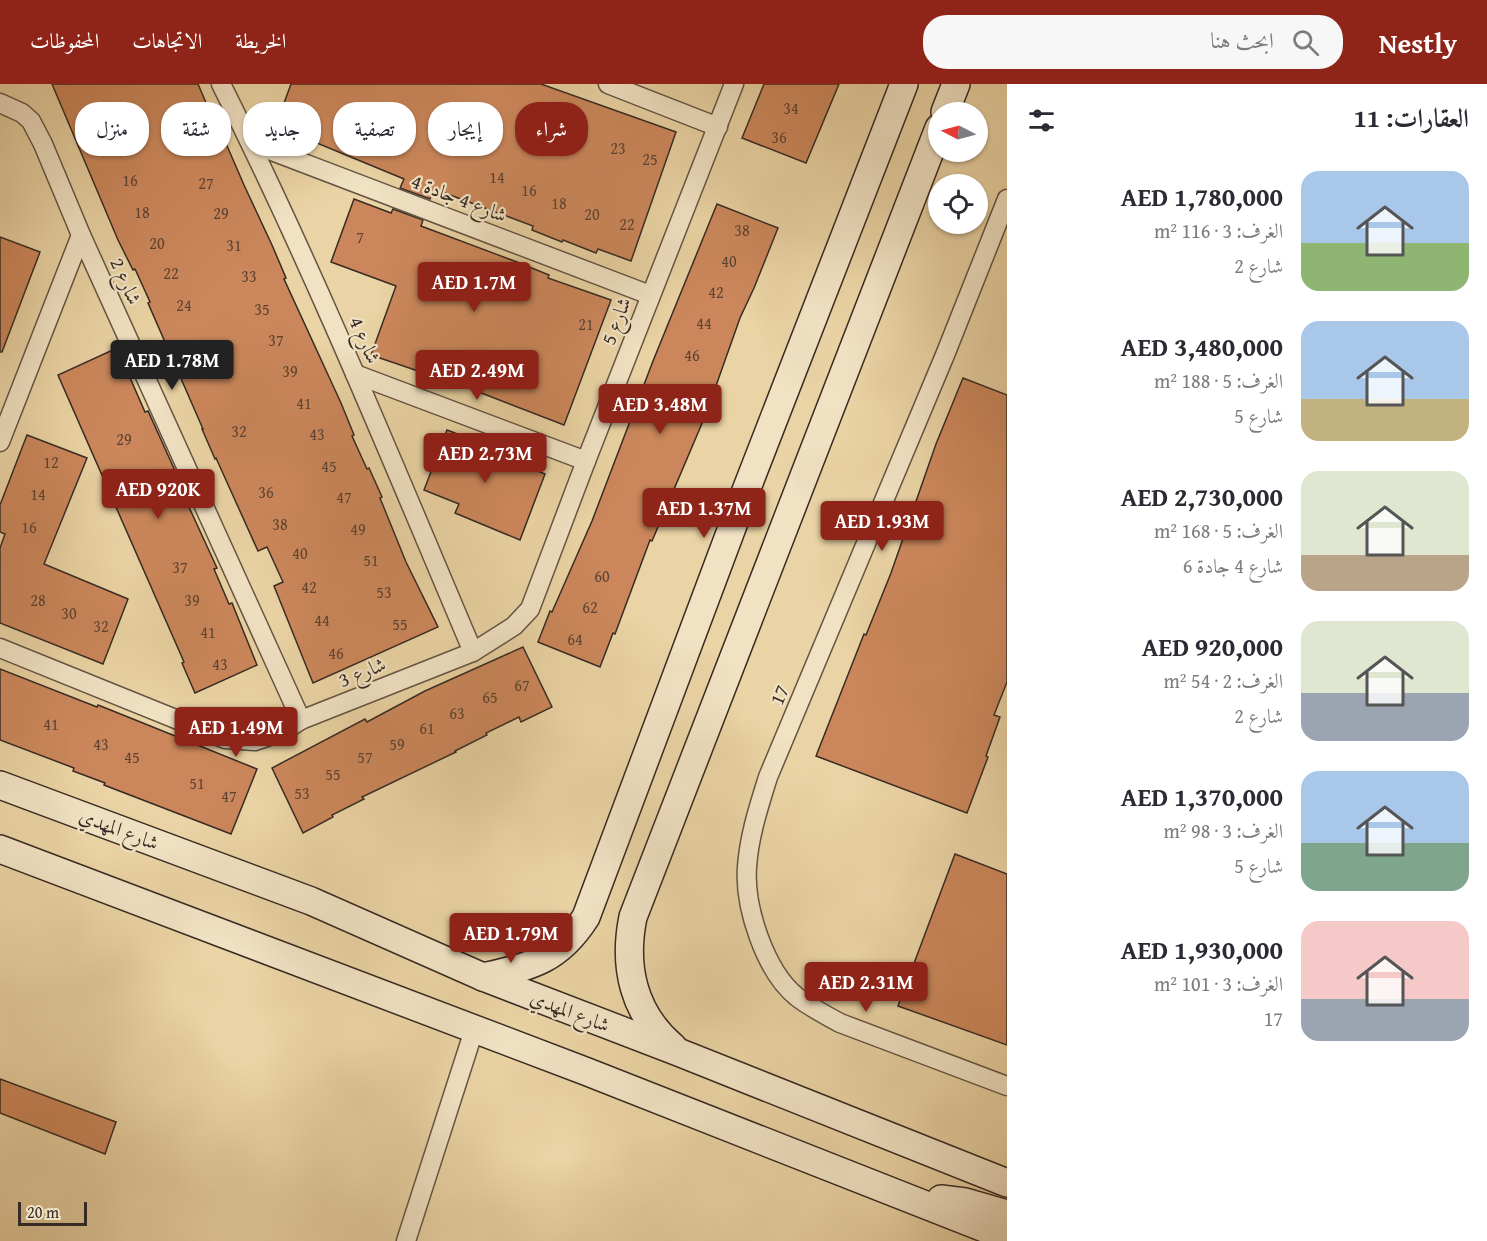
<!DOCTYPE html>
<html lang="ar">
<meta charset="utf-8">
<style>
:root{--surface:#fff;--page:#f7f7f7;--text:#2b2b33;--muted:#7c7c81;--accent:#8f2418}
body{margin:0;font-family:"Gentium Book Plus",Amiri,serif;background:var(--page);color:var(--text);direction:rtl;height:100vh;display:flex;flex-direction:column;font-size:22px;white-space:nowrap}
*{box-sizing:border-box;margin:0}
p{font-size:20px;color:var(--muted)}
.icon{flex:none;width:33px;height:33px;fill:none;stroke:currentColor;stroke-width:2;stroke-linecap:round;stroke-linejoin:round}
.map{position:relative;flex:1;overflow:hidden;direction:ltr}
.side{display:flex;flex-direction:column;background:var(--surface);width:480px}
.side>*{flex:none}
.guide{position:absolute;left:18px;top:18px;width:570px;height:54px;direction:rtl;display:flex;gap:12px}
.needle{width:39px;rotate:276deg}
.fabs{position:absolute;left:928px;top:18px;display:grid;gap:12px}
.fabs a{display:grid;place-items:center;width:60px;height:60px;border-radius:50%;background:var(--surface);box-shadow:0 2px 4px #0004;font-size:30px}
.scale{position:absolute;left:18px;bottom:15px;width:69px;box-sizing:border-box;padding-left:6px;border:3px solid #382b24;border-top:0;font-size:16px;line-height:21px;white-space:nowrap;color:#382b24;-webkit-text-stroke:4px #f1e2c4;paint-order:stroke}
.price{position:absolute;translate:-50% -51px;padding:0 14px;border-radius:6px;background:var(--accent);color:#fff;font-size:20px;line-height:39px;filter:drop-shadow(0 2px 3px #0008)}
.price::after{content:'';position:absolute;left:50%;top:36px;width:18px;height:14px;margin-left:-9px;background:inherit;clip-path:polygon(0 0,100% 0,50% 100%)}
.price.selected{background:#222;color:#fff}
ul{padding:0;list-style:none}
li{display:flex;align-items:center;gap:18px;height:150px;padding:0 18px}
li span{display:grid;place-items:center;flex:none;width:168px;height:120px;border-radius:18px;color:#555}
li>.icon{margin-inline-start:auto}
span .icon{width:72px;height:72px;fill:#fffc;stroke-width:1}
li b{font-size:26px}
h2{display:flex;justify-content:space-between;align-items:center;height:72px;padding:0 18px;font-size:26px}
.tag{padding:0 21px;border-radius:24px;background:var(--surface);box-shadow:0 2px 4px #0004;font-size:21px;line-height:54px}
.tag.selected{background:var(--accent);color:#fff}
header{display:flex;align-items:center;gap:36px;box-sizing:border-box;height:84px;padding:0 30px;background:var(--accent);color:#fff}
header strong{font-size:28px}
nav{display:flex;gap:33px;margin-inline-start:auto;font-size:21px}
.search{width:420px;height:54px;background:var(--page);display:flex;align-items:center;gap:15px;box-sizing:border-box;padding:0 21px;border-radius:24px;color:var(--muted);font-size:22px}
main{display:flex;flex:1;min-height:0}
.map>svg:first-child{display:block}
</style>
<header>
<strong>Nestly</strong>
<div class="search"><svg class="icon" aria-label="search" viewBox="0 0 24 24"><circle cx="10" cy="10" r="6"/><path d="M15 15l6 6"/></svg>ابحث هنا</div>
<nav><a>الخريطة</a><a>الاتجاهات</a><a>المحفوظات</a></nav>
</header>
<main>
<section class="side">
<h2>العقارات: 11<svg class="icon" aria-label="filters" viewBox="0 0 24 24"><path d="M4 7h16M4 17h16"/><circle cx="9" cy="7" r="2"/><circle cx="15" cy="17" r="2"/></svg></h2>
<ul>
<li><span style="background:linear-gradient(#a9c7e8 60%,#8fb573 0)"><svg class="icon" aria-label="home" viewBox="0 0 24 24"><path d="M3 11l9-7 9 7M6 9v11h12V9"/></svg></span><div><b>AED 1,780,000</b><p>الغرف: 3 · 116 m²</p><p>شارع 2</p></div></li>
<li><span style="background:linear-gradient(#a9c7e8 65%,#c2b280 0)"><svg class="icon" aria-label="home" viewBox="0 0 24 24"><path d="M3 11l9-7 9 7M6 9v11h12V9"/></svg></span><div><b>AED 3,480,000</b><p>الغرف: 5 · 188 m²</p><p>شارع 5</p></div></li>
<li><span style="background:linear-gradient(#dfe7d0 70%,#b9a48a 0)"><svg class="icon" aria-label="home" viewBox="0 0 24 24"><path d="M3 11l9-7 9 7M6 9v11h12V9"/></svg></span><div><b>AED 2,730,000</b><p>الغرف: 5 · 168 m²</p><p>شارع 4 جادة 6</p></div></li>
<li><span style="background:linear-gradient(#dfe7d0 60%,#9aa5b1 0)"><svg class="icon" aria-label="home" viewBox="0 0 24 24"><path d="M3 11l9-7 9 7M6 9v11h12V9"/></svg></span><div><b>AED 920,000</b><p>الغرف: 2 · 54 m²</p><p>شارع 2</p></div></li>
<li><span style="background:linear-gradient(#a9c7e8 60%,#7fa58c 0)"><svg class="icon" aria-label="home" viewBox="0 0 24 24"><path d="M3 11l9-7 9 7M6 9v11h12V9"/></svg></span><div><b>AED 1,370,000</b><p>الغرف: 3 · 98 m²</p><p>شارع 5</p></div></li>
<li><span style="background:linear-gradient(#f6c9c9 65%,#9aa5b1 0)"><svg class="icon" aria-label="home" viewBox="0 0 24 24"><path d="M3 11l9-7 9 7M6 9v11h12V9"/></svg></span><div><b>AED 1,930,000</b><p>الغرف: 3 · 101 m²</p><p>17</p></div></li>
</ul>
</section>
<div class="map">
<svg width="1007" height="1157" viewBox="0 0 1007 1157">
<rect width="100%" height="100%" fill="#ead3a4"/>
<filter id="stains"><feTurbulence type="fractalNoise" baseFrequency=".00333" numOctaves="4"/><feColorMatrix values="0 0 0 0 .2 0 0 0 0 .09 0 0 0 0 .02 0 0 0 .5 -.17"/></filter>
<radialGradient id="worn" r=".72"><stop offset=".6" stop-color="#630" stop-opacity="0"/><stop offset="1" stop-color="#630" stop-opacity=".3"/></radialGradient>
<g fill="#cb875b" stroke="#382b24" stroke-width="1.5">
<path d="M52,0h146l18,42 2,-1 26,60 28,60 14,33 -2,1 57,124 13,32 -2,1 15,33 2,-1 13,29 -2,1 26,64 32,65 -125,56 -39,-97 9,-4 -16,-35 -9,4 -42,-93 -1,1 -13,-30h1l-55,-126 2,-1 -15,-33 -2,1 -15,-30z"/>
<path d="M291,0h250l135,48 -45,129 -33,-12 -2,4 -33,-13 -1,2 -30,-12 1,-4 -99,-37 -4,10 -30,-11 4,-9 -97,-40 3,-5 -33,-12z"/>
<path d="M764,0h75l-33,79 -64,-25z"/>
<path d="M354,115l37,14 2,-4 30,11 -2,6 96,36 32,13 -1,3 63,22 -47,125 -93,-36 -100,-34 25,-69 -65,-24z"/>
<path d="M717,120l61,24 -24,60 -14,30 -34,96 -54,127 -2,-1 -35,94 -2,-1 -13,34 -62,-25 12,-31 2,1 40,-91 61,-160z"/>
<path d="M0,153l40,15 -38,100h-2z"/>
<path d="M117,264l28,64 3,-1 42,93 -2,1 29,63 -3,1 15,35 3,-1 25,62 -62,28 -13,-30 2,-1 -126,-287z"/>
<path d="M963,294l44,17v287l-13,33 6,2 -14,39 2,1 -21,56 -151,-57 48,-122 2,1 25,-62 45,-129z"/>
<path d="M447,346l69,26 -2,5 31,13 -25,66 -65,-27 4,-9 -35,-14z"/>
<path d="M27,351l60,23 -43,106 84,35 -25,65 -103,-41v-75l5,-14 -5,-2v-27z"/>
<path d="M523,563l29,60 -31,15 -2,-5 -33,16 1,2 -32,16 1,1 -94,45 2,2 -32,16 1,2 -30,16 -31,-65 93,-49 2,3 58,-31z"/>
<path d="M0,585l97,38 1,-2 30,12 129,52 -26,65 -127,-49 1,-2 -32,-12 1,-3 -74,-28z"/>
<path d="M955,770l52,20v171l-109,-39z"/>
<path d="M0,995l116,43 -11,32 -105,-41z"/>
</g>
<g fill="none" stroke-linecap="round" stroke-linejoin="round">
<defs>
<g id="street">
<path d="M221,0c93,185 171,377 252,568"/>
<path d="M608,0l110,43"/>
<path d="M0,19l22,10 9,8 12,23 38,91 220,485"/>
<path d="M251,59l399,152"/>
<path d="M1007,115l-62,156 -177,422c-9,29 -19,59 -21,90 -3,40 18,104 50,130 13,10 28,18 43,26l167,63"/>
<path d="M355,290l231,87"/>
<path d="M0,358l81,-207"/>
<path d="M0,564l225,91 30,2 29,-10 17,-11 172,-68 41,-26 16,-17 56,-148 148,-377"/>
<path d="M406,1157l68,-211"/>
</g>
<g id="secondary">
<path d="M945,28l11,-28"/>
<path d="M0,701l311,116 172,76 195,75 329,131"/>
<path d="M0,765l585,222 422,166"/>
<path d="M483,893c48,-11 75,-16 103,-60l159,-424 159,-409"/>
<path d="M673,963c-40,-34 -50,-81 -40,-130l306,-789"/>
<path d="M941,1115l24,3 42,12"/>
</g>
</defs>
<use href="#street" stroke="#645544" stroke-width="21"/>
<use href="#secondary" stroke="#382b24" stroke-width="30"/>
<use href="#street" stroke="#f1e2c4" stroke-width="18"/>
<use href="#secondary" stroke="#f1e2c4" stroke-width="27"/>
</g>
<g text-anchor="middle" stroke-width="4.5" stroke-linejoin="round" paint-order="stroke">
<g font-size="16" fill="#5d4232">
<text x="791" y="30">34</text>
<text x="779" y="59">36</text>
<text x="618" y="70">23</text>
<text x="650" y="81">25</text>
<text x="497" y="99">14</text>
<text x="130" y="102">16</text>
<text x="206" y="105">27</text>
<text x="529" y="112">16</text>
<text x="559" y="125">18</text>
<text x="142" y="134">18</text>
<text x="221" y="135">29</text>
<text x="592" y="136">20</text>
<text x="627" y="146">22</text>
<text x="742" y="152">38</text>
<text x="360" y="159">7</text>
<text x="157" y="165">20</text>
<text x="234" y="167">31</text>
<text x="729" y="183">40</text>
<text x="171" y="195">22</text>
<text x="249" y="198">33</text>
<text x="716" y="214">42</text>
<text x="184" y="227">24</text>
<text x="262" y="231">35</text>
<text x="704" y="245">44</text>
<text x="586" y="246">21</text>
<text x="276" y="262">37</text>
<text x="692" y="277">46</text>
<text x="290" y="293">39</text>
<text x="304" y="325">41</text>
<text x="239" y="353">32</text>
<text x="317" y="356">43</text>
<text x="124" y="361">29</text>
<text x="51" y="384">12</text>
<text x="329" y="388">45</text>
<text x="266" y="414">36</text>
<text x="38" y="416">14</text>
<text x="344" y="419">47</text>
<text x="280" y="446">38</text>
<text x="29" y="449">16</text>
<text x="358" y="451">49</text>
<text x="300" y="475">40</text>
<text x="371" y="482">51</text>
<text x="180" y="489">37</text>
<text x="602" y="498">60</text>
<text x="309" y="509">42</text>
<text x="384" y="514">53</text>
<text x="38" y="522">28</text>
<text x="192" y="522">39</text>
<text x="590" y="529">62</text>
<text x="69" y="535">30</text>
<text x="322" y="542">44</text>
<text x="400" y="546">55</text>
<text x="101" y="548">32</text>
<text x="208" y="554">41</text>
<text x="575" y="561">64</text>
<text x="336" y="575">46</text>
<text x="220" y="586">43</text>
<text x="522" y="607">67</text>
<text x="490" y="619">65</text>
<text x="457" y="635">63</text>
<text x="51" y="646">41</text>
<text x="427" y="650">61</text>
<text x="101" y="666">43</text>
<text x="397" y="666">59</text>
<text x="132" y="679">45</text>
<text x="365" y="679">57</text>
<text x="333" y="696">55</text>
<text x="197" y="705">51</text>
<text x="302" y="715">53</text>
<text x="229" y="718">47</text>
</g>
<g font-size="20" fill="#382b24" stroke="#f1e2c4">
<text transform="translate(459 114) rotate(21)" y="7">شارع 4 جادة 4</text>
<text transform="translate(126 197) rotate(66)" y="7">شارع 2</text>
<text transform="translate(616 237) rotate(-69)" y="7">شارع 5</text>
<text transform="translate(365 256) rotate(66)" y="7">شارع 4</text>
<text transform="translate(362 588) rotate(-22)" y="7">شارع 3</text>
<text transform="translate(779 611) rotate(-67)" y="7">17</text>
<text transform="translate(119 745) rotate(21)" y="7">شارع المهدي</text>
<text transform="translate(570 927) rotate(21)" y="7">شارع المهدي</text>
</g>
</g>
<rect width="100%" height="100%" filter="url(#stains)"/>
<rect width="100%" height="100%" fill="url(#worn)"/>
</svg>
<div class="fabs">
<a><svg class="needle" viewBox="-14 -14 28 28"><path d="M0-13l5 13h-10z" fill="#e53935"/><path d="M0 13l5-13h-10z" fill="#7c7c81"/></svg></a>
<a><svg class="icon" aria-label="locate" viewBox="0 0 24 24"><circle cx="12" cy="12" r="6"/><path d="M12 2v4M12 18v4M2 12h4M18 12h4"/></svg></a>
</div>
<div class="scale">20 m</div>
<b class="price" style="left:474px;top:229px">AED 1.7M</b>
<b class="price selected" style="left:172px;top:307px">AED 1.78M</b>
<b class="price" style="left:477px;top:317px">AED 2.49M</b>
<b class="price" style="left:660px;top:351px">AED 3.48M</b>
<b class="price" style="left:485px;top:400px">AED 2.73M</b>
<b class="price" style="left:158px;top:436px">AED 920K</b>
<b class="price" style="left:704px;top:455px">AED 1.37M</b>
<b class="price" style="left:882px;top:468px">AED 1.93M</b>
<b class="price" style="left:236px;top:674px">AED 1.49M</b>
<b class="price" style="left:511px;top:880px">AED 1.79M</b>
<b class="price" style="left:866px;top:929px">AED 2.31M</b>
<div class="guide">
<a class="tag selected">شراء</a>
<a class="tag">إيجار</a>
<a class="tag">تصفية</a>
<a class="tag">جديد</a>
<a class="tag">شقة</a>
<a class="tag">منزل</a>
</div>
</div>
</main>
